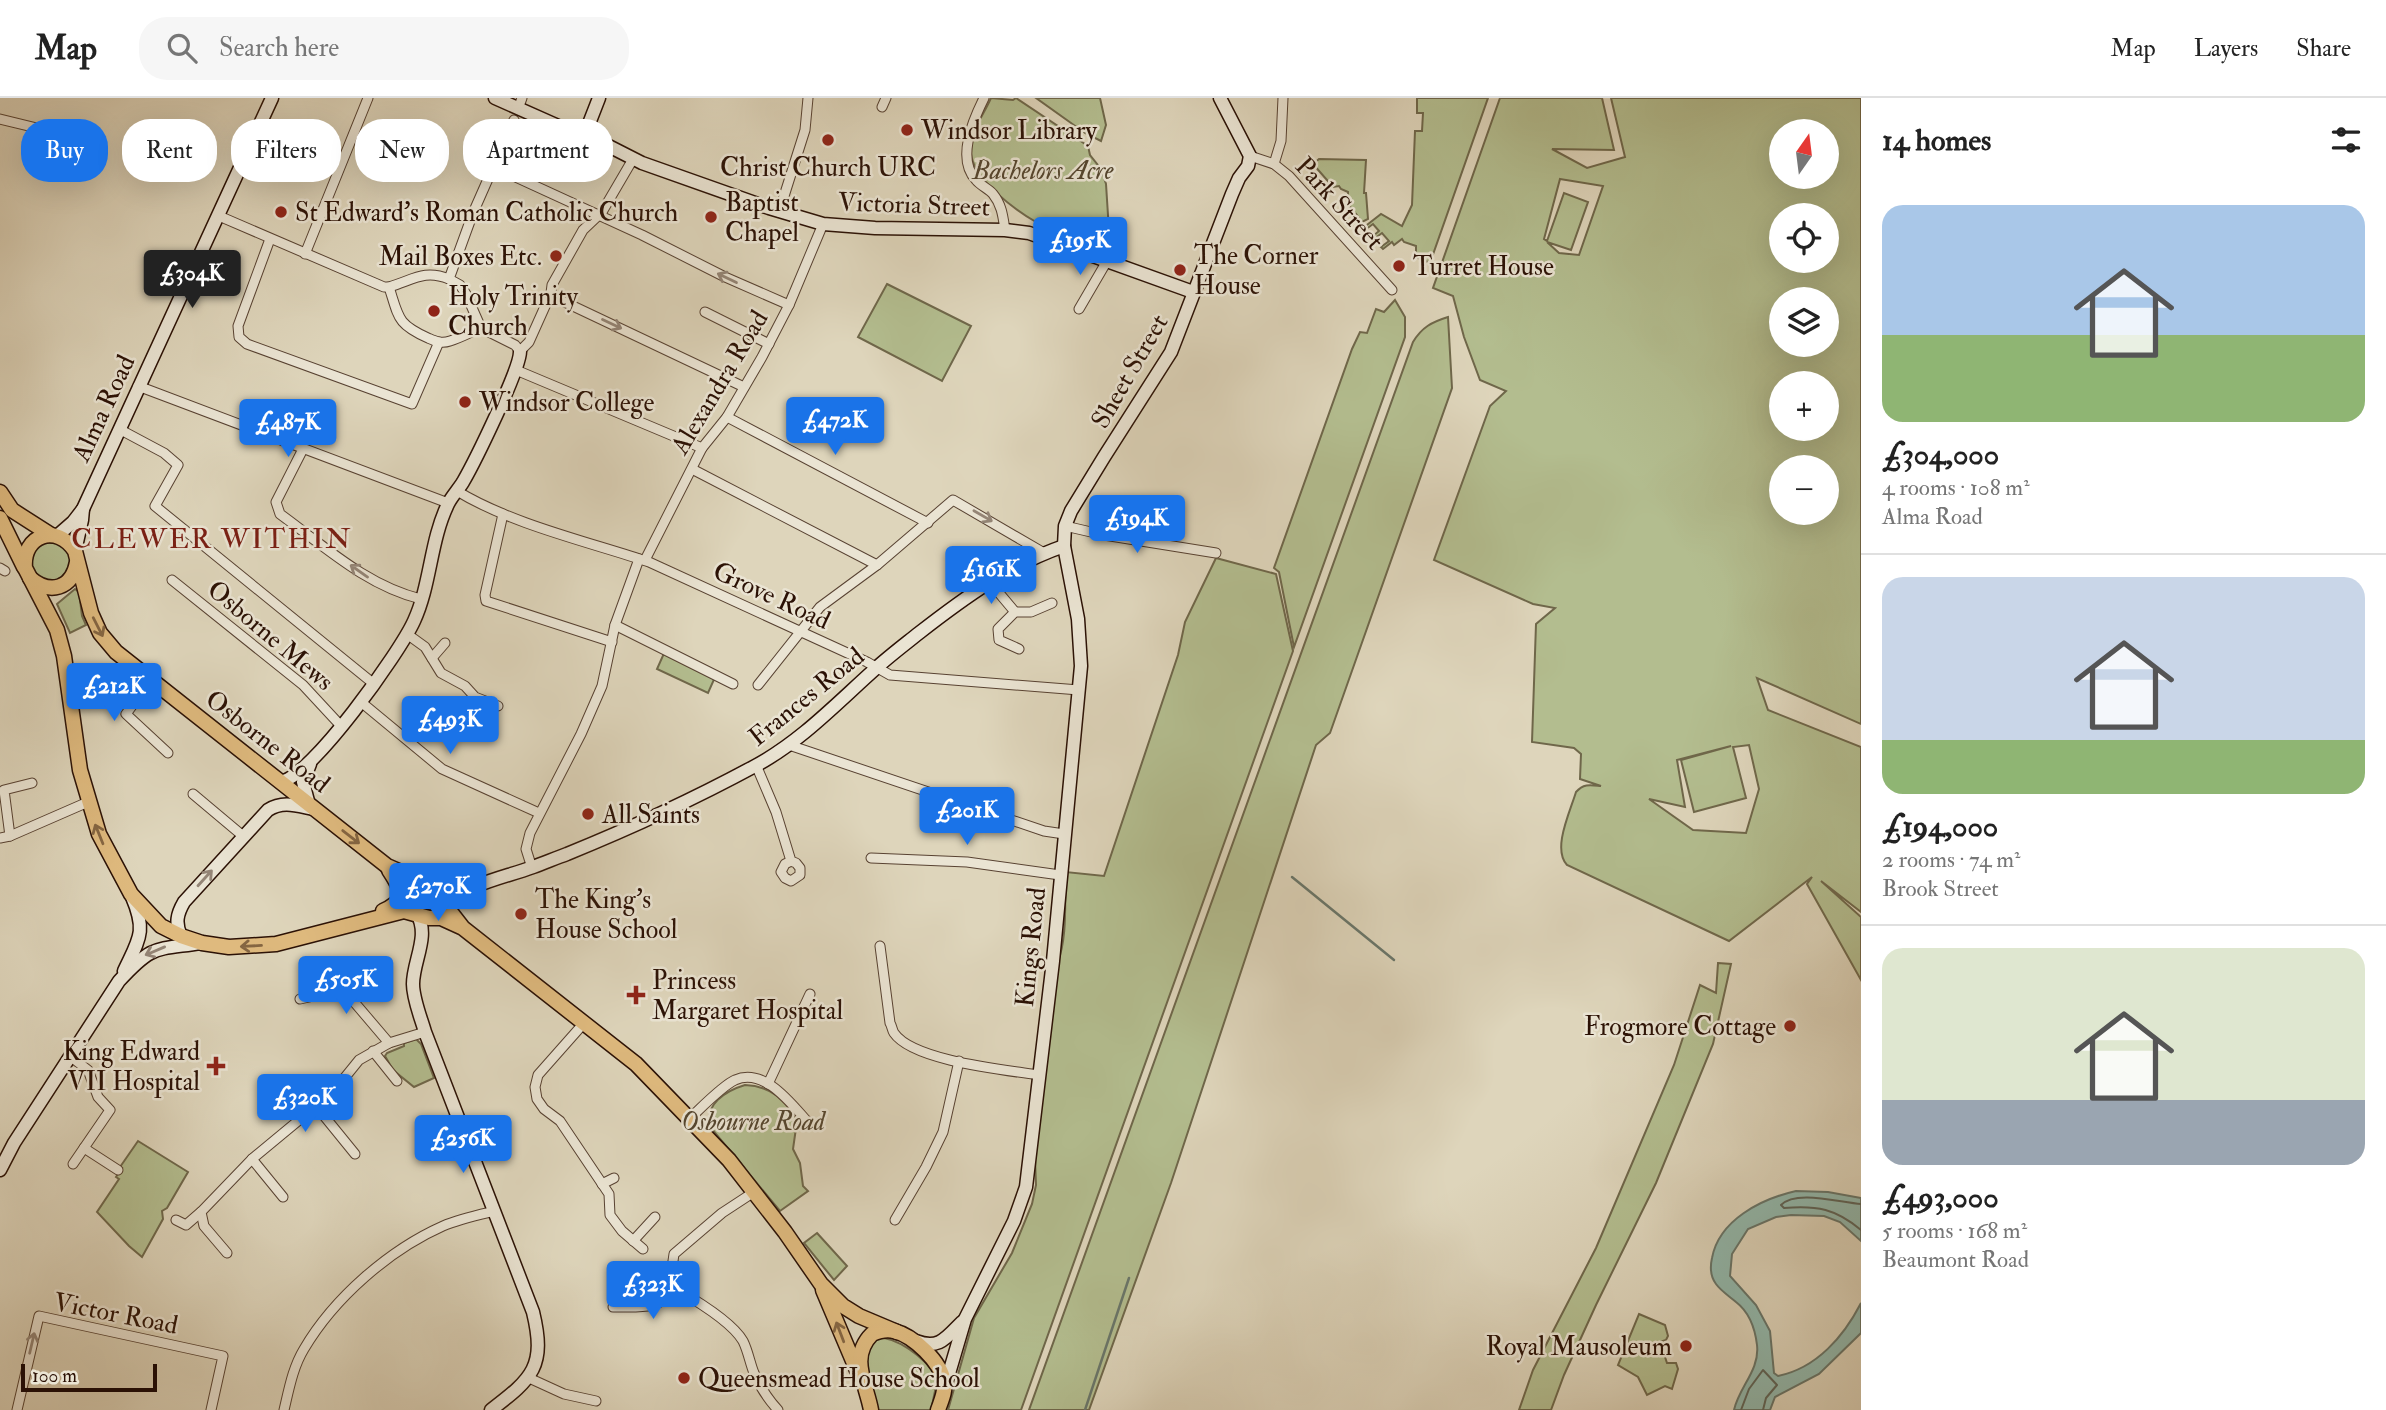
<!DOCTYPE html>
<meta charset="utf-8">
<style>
:root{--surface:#fff;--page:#f6f6f6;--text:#222;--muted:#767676;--line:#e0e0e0;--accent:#1a73e8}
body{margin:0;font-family:"IM FELL Double Pica",serif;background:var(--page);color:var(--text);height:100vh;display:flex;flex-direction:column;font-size:26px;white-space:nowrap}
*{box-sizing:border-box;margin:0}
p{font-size:23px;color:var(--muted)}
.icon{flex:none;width:38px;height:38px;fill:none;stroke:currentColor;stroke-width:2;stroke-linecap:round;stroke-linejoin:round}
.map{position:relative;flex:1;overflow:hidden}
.drawer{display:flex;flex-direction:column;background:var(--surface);width:525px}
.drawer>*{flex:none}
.hud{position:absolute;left:21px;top:21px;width:665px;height:63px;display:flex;gap:14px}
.needle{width:46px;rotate:14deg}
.controls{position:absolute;left:1769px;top:21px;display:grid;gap:14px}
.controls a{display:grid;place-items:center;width:70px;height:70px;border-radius:50%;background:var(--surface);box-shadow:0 7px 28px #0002;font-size:35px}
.scale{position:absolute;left:21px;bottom:18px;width:136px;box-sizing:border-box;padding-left:7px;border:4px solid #2b1105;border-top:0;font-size:19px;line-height:24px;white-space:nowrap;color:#2b1105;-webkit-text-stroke:5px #eae4d3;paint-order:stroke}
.price{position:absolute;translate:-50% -60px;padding:0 16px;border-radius:7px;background:var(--accent);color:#fff;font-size:23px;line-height:46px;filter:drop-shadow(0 2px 4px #0008)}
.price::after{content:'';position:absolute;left:50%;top:42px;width:21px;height:16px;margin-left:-10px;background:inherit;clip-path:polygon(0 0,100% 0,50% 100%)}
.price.selected{background:#222;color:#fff}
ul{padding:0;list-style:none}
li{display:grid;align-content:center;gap:14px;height:371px;padding:0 21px}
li+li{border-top:2px solid var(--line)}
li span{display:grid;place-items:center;height:217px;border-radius:21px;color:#555}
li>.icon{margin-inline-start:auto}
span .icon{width:126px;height:126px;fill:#fffc;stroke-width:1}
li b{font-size:30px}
h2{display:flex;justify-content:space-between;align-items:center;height:84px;padding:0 21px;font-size:30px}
.pill{padding:0 24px;border-radius:28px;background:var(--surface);box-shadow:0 7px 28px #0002;font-size:24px;line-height:63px}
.pill.selected{background:var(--accent);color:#fff}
header{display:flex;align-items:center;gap:42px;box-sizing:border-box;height:98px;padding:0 35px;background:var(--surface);border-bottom:2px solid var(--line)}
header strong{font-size:33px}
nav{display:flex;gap:38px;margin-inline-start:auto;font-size:24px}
.search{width:490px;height:63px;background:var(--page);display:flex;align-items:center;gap:18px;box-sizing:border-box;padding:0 24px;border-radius:28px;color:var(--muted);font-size:26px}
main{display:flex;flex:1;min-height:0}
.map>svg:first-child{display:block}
</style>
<header>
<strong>Map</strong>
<div class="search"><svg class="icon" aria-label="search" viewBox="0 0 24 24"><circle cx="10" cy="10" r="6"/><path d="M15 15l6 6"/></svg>Search here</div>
<nav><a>Map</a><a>Layers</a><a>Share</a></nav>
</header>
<main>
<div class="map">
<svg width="1861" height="1312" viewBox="0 0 1861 1312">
<rect width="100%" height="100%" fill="#ded5bb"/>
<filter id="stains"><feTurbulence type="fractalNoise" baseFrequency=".00286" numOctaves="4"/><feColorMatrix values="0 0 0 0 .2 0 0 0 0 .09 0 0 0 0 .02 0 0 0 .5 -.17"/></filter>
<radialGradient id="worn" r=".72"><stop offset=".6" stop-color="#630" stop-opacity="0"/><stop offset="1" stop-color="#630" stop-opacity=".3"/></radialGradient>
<g fill="#b3bd8f" stroke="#6f674a" stroke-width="2" fill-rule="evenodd">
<path d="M991,0l22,2 3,-2 72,48 2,9 11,14 5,15 3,47 -8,17c-21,-8 -46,-14 -65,-26 -21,-12 -64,-44 -65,-69 0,-24 11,-35 20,-55z"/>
<path d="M1036,0h64l6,27 -5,16 -16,-8z"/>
<path d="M1417,0h71l-58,165 -14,-6v-11l-12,-4 -2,-3 -8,6 -2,-3 -9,7 -2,-2 8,-6 -7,-8 -8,6 -2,-2 7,-6 -6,-7 -8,6 -2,-2 18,-14 21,12 10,-21 3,-74h7l1,-18h-6z"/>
<path d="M1500,0h102l12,52 -62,-1 35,19 38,-11 -14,-59h250v626l-104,-46 11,32 93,37v165l-40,-31 40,36v63l-54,-96 5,-7 -83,64 -162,-76c-15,-16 3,-53 9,-73 8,-9 15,-7 25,-6l-21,-7 1,-25 -7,-6 -42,-6 4,-118 19,-16 -22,-4 -99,-44 56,-154 16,-15 -26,-11 -16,-43 -11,-41 -20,-8zM1782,33h45v46h-45zM1560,81l43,7 -24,69 -20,-2 -12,-11 24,8 17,-48 -24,-9 -17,48 -3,-2zM1782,117h45v46h-45zM1782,201h45v46h-45zM1782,285h45v46h-45zM1782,369h45v46h-45zM1749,647l10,44 -13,44 -53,-3 -44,-31 36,8 -8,-47 54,-14 -50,14 13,52 52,-14 -13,-51z"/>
<path d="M1319,61l47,1 -2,33h2l2,26 -6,3 -6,-8 -4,3 -4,-5 4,-3 -3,-3 2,-2 -3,-3v-9l-7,-3 -2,-3 -6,1 -20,-23z"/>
<path d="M887,186l84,42 -29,55 -84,-44z"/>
<path d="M1395,202l10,17v20l-111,310 -15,-75 -5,-4 78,-219 8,-17 7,1 9,-24 8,3z"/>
<path d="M1448,219l4,71 -122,345 -14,12 -145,438 -82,227h-60l384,-1068c9,-15 19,-20 35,-25z"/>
<path d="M45,443l22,4 6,26 -23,14 -18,-13c-2,-16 0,-21 13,-31z"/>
<path d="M1216,460l60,16 17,77 -272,759h-73l26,-92 38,-65 20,-49 4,-19 -1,-26 23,-197c10,-29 6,-60 8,-90l38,4 74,-221 7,-33z"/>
<path d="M75,491l4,3 3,24 4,9 -16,8 -13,-29z"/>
<path d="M665,553l51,24 -8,18 -51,-24z"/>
<path d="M406,783l27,7 6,17c-10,11 -24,2 -37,-1z"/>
<path d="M1718,865l13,1 -18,80 -57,139 -60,122 -32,70 -13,35h-32l14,-40 63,-122 78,-183 26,-80 16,8z"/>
<path d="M416,941l5,5 13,34 -20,9 -21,-17 -8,-14 2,-3 17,-7v-3z"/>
<path d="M745,987c27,1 43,16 54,40l-3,3 -3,21 7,14 3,23 5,5 -28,20 -69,-83c-8,-23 14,-37 34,-43z"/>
<path d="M138,1043l50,31 -21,36 -5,3 1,8 -21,38 -13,-11 -32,-34 22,-33 -3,-2 6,-9 -2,-1z"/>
<path d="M817,1135l30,33 -13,14 -30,-37z"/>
<path d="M1639,1216l26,11 3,11 -2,4 -6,2 7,21h9l2,6 -6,20 -7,-3 -18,9 -9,-18 -20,-12z"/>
<path d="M873,1239c25,-1 50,20 65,40l-7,33h-54l-14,-48z"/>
</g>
<path fill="#93b9ad" stroke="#69766a" stroke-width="2" d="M1796,1093l32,1 33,6v43l-21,-19 -16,-6 -33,-1 -15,2 -28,12 -16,25 -2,22 26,29 14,26 4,42 4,3c39,-8 66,-40 83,-73v30l-42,41 -44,23 -5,13h-36c5,-23 26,-40 23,-65 -2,-17 -8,-33 -21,-43 -7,-6 -15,-11 -20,-18 -6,-8 -6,-17 -4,-26 7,-38 49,-59 84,-67z"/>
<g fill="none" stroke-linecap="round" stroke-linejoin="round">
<g stroke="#5f6559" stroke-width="2">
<path d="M1861,1106c-20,-1 -65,-15 -80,1l3,3c33,-3 52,1 77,22"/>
<path d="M1741,1312l8,-21 14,-19 14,15 -11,13 -3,12"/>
</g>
<g stroke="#69766a" stroke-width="2.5">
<path d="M1292,779l102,83"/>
<path d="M1085,1312l44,-132"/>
</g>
<defs>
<g id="street">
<path d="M984,0c-11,22 -28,61 -8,82 5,6 13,9 17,14 9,11 10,23 12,36"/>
<path d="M882,9l4,-9"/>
<path d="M518,11l4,-11"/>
<path d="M0,21l45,11"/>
<path d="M514,22l-41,93 -24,66 11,6 6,9 15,34 34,17 5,6 9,-9 22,-49 1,-8 31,-55 19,-18 31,-53"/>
<path d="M1250,58l24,8 15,12 103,114"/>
<path d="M1274,66l7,-23 2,-43"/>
<path d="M494,69l148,68 83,42 64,28"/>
<path d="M779,114l26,-82 3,-32"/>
<path d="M219,118l165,71h5c24,-7 35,-18 60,-8"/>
<path d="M270,141l-32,87 1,11 8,7 165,60 27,-62"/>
<path d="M305,156l63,-156"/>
<path d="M389,189c10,31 8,37 39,51 7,3 13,6 22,3 10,-3 21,-9 31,-13"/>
<path d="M551,195l5,5 188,89"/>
<path d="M1079,211l28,-48"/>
<path d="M705,214l64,32"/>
<path d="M516,272l186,78"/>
<path d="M138,288l310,117"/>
<path d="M727,319l201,106"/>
<path d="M119,331l45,24 14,12 -23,41 219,178"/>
<path d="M303,351l-27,53 4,12c44,32 87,72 141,85"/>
<path d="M692,371l185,96"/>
<path d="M457,393c54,33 132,51 192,71l218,100 23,13 189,15"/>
<path d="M503,416l-18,81 1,6 126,41"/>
<path d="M1065,428l39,9 112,18"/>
<path d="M645,462l57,-112 25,-31 35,-60 27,-52 34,-81"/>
<path d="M0,470l5,3"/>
<path d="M172,482l131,105 38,41"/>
<path d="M989,483l26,31"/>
<path d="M615,527l118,59"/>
<path d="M407,536l18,13 16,26 24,13 10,11 23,9"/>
<path d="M1019,551l-20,-9 -1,-11 17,-17h16l21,-9"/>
<path d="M432,560l13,-15"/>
<path d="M150,583l-24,33 42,39"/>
<path d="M758,587l62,-78 57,-42 76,-65 91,53"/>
<path d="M361,604l81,67 97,44"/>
<path d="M789,647l255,86 20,3"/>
<path d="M756,667l20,47 15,49 5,2 4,5v7l-9,6 -6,-3 -4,-6 4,-8 6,-3"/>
<path d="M193,696l50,42"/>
<path d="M10,738l-6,-46 28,-7"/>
<path d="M0,740l10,-2 78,-34"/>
<path d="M871,760l96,4 93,13"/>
<path d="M532,770l-6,-19 4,-16 51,-99 21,-48 13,-61 24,-66"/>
<path d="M880,848l10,77c2,3 2,7 4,10 19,28 112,37 145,42"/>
<path d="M300,901l46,-10 3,7 40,47"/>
<path d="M584,925l-46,52 -3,12 2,12 7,10 16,12 49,73 1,21 12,16 21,18"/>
<path d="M373,953l24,30"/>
<path d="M71,959l17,13 10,27 12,13 -37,54"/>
<path d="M768,986l42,-90"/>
<path d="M316,1008l39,48"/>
<path d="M689,1021c11,-10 34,-34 46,-39 28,-13 55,22 71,40"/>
<path d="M84,1050l34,22"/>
<path d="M252,1061l31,38"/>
<path d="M602,1086l12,-6"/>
<path d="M754,1094l-32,21 -48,41 -2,14 6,22c19,11 54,32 65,51 5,10 7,22 11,32 6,14 14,26 24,37"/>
<path d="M176,1122l10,5 15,-13"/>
<path d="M895,1122l31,-53 17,-35 16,-71"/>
<path d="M633,1143l22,-24"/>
<path d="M227,1155l-23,-27 -3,-14 51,-53 64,-53 26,-25 17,-21 30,-17 36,-11"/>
<path d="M613,1209c31,0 41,3 65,-17"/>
<path d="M529,1280l35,16 32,7"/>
<path d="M17,1312l22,-94 184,40 -12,54"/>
<path d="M284,1312c5,-21 9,-43 20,-61 30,-51 85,-99 139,-123 16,-7 35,-11 52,-15"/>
</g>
<g id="secondary">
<path d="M495,0l70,31 20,5 57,29 127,45 54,16 52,4 130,2 24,3 164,59"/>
<path d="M585,36l14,-36"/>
<path d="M57,438l16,-14 10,-13 189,-411"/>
<path d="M75,453l7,-31 1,-11"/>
<path d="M280,684c31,-4 120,-130 134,-161 17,-37 16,-80 34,-117 4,-8 10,-14 15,-22 11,-19 58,-114 57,-131"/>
<path d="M309,707l-6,-23 7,-18"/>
<path d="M428,783l26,4 22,-2"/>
<path d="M446,807c24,-22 57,-27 87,-38 11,-4 23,-9 34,-13 64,-26 127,-55 188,-88 45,-24 81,-62 119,-96 14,-13 30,-25 45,-37 45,-35 90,-68 145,-87"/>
<path d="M417,816c13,22 -4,47 -4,70 0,15 8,34 12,48l108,280c13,54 0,66 -42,98"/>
<path d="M181,838c-6,-13 -4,-22 3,-34l84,-92c15,-10 30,-4 46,-1"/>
<path d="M124,873c15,-32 23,-39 8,-74"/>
<path d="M0,1072l14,-27 105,-162c34,-37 36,-31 82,-38"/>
<path d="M916,1243c23,9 30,-3 46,-19"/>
<path d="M945,1289l20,-68 49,-98 12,-34 27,-226 28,-295 -3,-47 -14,-73 1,-20 6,-15 33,-54 67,-105 61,-158 7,-16 9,-12 2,-10 -30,-58"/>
</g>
<g id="primary">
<path d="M0,394l12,18 39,25"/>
<path d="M0,420l24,49"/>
<path d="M30,480c20,17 42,11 47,-16"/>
<path d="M383,813c25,-11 18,-23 6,-41"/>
<path d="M463,830l-22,-10h-12l-25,-7 -128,33 -47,3 -27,-4 -21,-7 -20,-10 -30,-32 -32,-60 -19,-64 -16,-114 -7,-26 -32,-62c-3,-33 32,-45 50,-17l16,62 9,20 16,19 271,214 53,23 9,21 14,18 173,136 93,96 56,72 36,52 22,22 16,10 38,16"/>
<path d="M823,1192l36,85"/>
<path d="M871,1312c-5,-27 -22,-53 1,-76 7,-3 14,-5 22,-3 20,5 47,31 50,51 2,9 -3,19 -6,28"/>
</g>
</defs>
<use href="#street" stroke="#584232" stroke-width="11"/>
<use href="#secondary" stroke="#2b1105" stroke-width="15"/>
<use href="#primary" stroke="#2b1105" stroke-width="17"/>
<use href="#street" stroke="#eae4d3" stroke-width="9"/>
<use href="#secondary" stroke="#eae4d3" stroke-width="12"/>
<use href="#primary" stroke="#dfba7e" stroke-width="14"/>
</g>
<defs><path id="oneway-shaft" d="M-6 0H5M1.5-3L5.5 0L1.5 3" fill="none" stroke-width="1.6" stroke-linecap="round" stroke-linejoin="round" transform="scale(1.75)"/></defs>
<g stroke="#948576">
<use href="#oneway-shaft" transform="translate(727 180) rotate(-154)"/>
<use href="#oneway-shaft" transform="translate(612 226) rotate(25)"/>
<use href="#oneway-shaft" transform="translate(983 418) rotate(30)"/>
<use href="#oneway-shaft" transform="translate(359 473) rotate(-145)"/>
<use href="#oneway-shaft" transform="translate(205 780) rotate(-48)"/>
<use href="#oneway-shaft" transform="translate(155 853) rotate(157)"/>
<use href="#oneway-shaft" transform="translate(32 1245) rotate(-77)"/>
</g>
<g stroke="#856642">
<use href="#oneway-shaft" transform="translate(98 529) rotate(63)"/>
<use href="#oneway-shaft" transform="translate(99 736) rotate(-112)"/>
<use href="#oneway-shaft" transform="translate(351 739) rotate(38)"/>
<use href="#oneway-shaft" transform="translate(251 848) rotate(177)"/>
<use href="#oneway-shaft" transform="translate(840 1234) rotate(-111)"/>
</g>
<g fill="#8f2418" stroke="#eae4d3" stroke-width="2.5">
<circle cx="907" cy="32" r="7"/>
<circle cx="828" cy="42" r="7"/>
<circle cx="281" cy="114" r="7"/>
<circle cx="711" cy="119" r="7"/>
<circle cx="556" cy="158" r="7"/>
<circle cx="1399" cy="168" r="7"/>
<circle cx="1180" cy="172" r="7"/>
<circle cx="434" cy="213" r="7"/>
<circle cx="465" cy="304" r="7"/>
<circle cx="588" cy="716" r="7"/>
<circle cx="521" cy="816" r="7"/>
<path d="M632.5 886.5h7v7h7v7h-7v7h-7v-7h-7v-7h7z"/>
<circle cx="1790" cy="928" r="7"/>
<path d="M212.5 957.5h7v7h7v7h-7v7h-7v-7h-7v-7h7z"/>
<circle cx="1686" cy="1248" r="7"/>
<circle cx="684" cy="1280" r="7"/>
</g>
<g text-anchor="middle" stroke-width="5" stroke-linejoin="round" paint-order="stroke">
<g font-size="26" fill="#2b1105" stroke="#eae4d3" text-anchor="start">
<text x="921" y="41">Windsor Library</text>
<text x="828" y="78" text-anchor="middle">Christ Church URC</text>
<text x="725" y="113">Baptist<tspan x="725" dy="30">Chapel</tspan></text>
<text x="295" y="123">St Edward's Roman Catholic Church</text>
<text x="1194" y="166">The Corner<tspan x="1194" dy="30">House</tspan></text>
<text x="542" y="167" text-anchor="end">Mail Boxes Etc.</text>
<text x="1413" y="177">Turret House</text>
<text x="448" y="207">Holy Trinity<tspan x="448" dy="30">Church</tspan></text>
<text x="479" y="313">Windsor College</text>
<text x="602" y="725">All Saints</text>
<text x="535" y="810">The King's<tspan x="535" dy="30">House School</tspan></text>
<text x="652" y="891">Princess<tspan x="652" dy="30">Margaret Hospital</tspan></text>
<text x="1776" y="937" text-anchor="end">Frogmore Cottage</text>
<text x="200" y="962" text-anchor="end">King Edward<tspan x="200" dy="30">VII Hospital</tspan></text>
<text x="1672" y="1257" text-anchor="end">Royal Mausoleum</text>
<text x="698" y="1289">Queensmead House School</text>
</g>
<g font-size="26" font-style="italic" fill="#54452e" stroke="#eae4d3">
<text x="1043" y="81">Bachelors Acre</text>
<text x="753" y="1032">Osbourne Road</text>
</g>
<g font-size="26" fill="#2b1105" stroke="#eae4d3">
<text transform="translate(1340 105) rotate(47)" y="9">Park Street</text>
<text transform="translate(914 106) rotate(2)" y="9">Victoria Street</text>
<text transform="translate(1129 273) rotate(-60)" y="9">Sheet Street</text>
<text transform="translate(719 284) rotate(-59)" y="9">Alexandra Road</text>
<text transform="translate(103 310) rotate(-65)" y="9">Alma Road</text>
<text transform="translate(772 497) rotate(25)" y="9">Grove Road</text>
<text transform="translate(271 537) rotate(40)" y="9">Osborne Mews</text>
<text transform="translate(806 598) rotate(-39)" y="9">Frances Road</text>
<text transform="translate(268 643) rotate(38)" y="9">Osborne Road</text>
<text transform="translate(1030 849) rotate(-84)" y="9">Kings Road</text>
<text transform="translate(116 1215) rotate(11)" y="9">Victor Road</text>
</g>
<g font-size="28" letter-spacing="2" fill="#7a1f14" stroke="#eae4d3">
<text x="212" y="450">CLEWER WITHIN</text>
</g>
</g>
<rect width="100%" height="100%" filter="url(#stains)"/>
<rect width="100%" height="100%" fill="url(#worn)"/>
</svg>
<div class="controls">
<a><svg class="needle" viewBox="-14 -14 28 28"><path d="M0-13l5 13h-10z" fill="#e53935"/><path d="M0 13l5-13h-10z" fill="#767676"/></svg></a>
<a><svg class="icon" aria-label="locate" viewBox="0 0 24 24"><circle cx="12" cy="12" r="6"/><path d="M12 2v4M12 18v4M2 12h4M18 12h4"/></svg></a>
<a><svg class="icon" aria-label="layers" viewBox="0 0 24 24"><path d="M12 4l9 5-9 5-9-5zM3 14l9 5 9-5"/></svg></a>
<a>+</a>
<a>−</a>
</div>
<div class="scale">100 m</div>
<b class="price" style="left:1080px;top:179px">£195K</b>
<b class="price selected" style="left:192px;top:212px">£304K</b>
<b class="price" style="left:835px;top:359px">£472K</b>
<b class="price" style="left:288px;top:361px">£487K</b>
<b class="price" style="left:1137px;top:457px">£194K</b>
<b class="price" style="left:991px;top:508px">£161K</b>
<b class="price" style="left:114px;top:625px">£212K</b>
<b class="price" style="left:450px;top:658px">£493K</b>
<b class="price" style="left:967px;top:749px">£201K</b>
<b class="price" style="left:438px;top:825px">£270K</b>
<b class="price" style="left:346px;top:918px">£505K</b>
<b class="price" style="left:305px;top:1036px">£320K</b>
<b class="price" style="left:463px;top:1077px">£256K</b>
<b class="price" style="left:653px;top:1223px">£323K</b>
<div class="hud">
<a class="pill selected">Buy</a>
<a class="pill">Rent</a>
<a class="pill">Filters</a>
<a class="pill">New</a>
<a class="pill">Apartment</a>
</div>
</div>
<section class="drawer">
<h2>14 homes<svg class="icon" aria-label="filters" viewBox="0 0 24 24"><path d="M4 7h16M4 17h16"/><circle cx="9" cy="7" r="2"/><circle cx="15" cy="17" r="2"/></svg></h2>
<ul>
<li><span style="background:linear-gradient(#a9c7e8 60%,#8fb573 0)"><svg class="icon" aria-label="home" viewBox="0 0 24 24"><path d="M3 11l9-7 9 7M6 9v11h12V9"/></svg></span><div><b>£304,000</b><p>4 rooms · 108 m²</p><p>Alma Road</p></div></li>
<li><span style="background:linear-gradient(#c9d6e8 75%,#8fb573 0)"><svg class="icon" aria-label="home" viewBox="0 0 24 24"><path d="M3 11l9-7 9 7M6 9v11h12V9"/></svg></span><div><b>£194,000</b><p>2 rooms · 74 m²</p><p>Brook Street</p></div></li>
<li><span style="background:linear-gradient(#dfe7d0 70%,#9aa5b1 0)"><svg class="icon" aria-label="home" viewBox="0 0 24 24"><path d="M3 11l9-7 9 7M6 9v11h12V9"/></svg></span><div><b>£493,000</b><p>5 rooms · 168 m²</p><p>Beaumont Road</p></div></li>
</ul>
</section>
</main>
